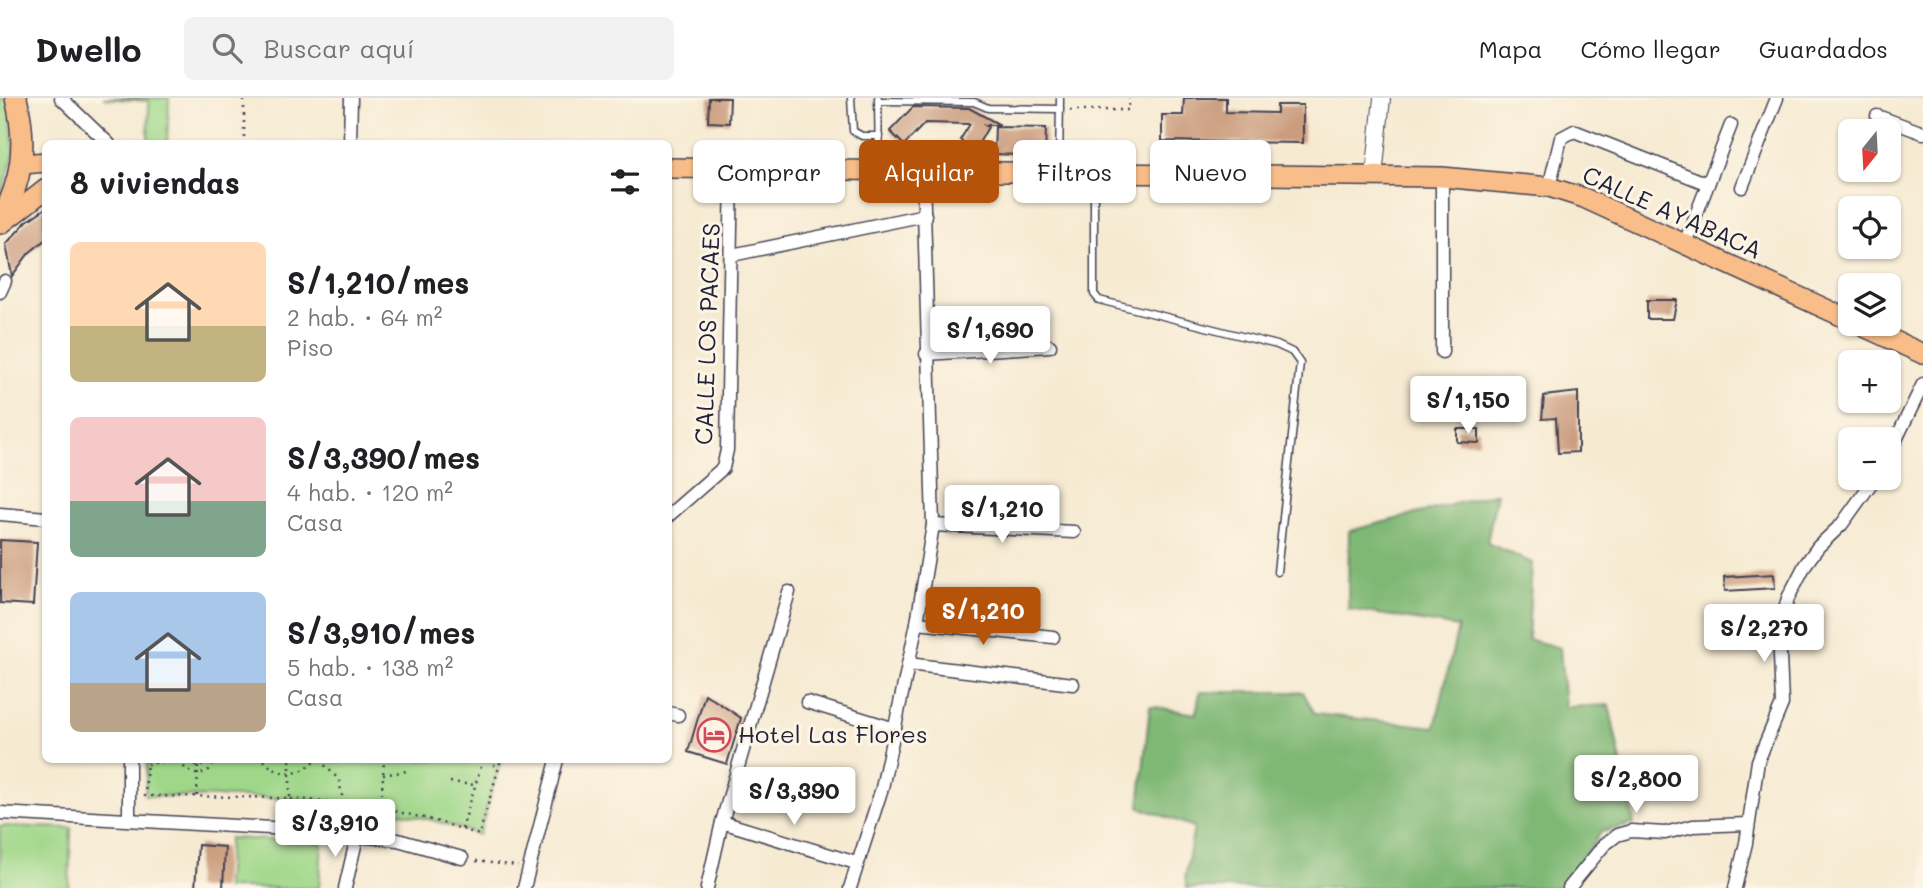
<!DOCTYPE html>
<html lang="es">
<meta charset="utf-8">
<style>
:root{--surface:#fff;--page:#f2f2f2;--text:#202124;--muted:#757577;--line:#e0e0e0;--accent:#b45309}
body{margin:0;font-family:Mali,sans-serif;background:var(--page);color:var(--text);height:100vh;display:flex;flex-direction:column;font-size:26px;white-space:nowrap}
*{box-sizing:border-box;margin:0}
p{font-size:23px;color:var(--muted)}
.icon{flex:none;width:38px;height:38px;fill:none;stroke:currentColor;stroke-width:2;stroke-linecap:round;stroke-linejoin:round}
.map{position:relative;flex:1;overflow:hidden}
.details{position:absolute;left:42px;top:42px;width:630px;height:623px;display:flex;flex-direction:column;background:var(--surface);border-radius:10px;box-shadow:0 2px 5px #0004}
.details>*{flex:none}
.banner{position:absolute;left:693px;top:42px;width:665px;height:63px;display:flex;gap:14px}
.needle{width:46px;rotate:198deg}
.buttons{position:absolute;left:1838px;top:21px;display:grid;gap:14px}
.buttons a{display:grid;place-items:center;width:63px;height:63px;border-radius:10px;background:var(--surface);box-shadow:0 2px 5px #0004;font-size:35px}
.price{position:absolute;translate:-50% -60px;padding:0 16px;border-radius:7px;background:#fff;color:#222;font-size:23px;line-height:46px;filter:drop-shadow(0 2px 4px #0008)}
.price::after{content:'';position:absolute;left:50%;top:42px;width:21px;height:16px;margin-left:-10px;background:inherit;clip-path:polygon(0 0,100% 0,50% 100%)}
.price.selected{background:var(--accent);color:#fff}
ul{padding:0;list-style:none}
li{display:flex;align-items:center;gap:21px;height:175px;padding:0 28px}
li span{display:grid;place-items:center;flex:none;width:196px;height:140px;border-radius:10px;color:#555}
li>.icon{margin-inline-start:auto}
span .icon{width:84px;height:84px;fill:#fffc;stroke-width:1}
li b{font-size:30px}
h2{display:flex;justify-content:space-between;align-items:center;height:84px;padding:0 28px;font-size:30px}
.tag{padding:0 24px;border-radius:10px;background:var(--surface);box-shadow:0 2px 5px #0004;font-size:24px;line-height:63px}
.tag.selected{background:var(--accent);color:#fff}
header{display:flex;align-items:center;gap:42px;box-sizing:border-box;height:98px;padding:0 35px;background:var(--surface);border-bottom:2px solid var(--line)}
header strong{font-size:33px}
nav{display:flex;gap:38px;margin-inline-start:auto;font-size:24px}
.search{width:490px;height:63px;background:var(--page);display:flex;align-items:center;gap:18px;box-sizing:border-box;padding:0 24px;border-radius:10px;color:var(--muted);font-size:26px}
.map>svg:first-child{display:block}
</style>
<header>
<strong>Dwello</strong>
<div class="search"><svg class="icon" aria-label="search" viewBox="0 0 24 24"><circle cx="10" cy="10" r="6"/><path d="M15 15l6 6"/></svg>Buscar aquí</div>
<nav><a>Mapa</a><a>Cómo llegar</a><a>Guardados</a></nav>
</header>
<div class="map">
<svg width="1923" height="790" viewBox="0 0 1923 790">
<rect width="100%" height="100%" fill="#fcf5e5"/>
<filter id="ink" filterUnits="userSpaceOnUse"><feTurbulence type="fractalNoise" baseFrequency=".0143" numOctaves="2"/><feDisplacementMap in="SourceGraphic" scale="14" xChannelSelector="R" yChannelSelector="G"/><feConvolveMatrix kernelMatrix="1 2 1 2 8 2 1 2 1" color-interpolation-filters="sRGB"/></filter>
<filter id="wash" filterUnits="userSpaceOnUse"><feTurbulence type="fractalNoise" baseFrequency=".00686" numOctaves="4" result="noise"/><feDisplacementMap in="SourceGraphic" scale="28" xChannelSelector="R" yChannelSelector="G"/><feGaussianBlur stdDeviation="1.57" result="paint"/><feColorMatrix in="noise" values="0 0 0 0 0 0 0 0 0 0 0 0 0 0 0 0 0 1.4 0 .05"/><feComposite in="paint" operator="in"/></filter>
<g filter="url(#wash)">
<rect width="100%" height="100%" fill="#f6ead2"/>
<g fill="#9fd789" stroke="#607c62" stroke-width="2">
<path d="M0,0h9l5,56 -14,44z"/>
<path d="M103,0h66l-2,45h-19l1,-42z"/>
<path d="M147,662h354l-22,75c-111,-41 -218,-38 -334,-39z"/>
<path d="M0,728l71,2 -2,60h-69z"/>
<path d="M229,740l93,5 -3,45h-93z"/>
</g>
<path fill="#7fb875" stroke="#506d58" stroke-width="2" d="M1497,395l-10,50 45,20 -4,76 32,9 5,59 44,-2 25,119 -33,8 -36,56h-378l-2,-10 9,-51 -55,-20 11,-101 46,8 4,-22h103l12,22 120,13 23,-100 -110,-18 1,-78z"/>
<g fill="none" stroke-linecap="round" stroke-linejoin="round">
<path stroke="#55b0d3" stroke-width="4.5" d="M285,662h8"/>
</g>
<g id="blocks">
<g fill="#cb9c7e">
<path d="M709,0h21l-1,25 -21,-1z"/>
<path d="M1184,0h42v14l51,1v-8h26v38l-141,-2v-26h21z"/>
<path d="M913,9l56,1 31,17h-15l3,2 -13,23 -15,-10 10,-16 -45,-1 -21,22 -14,-14z"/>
<path d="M995,29l51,1 -1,28 -51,-2z"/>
<path d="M46,110v31l-17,14 -17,23 -6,-32 21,-23z"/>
<path d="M1647,202h30l-4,19h-26z"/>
<path d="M1578,294v60l-20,1 -2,-35 -14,1 2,-23z"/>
<path d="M1457,331h22v14l-22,-1z"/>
<path d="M0,442l37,2 -4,63 -33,-2z"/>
<path d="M1774,476l1,14 -50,3 -1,-14z"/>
<path d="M705,596l36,24 -14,46 -39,-12z"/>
<path d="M198,747l27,2 -2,41h-28z"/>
</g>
</g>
</g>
<g filter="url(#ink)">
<use href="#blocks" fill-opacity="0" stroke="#424052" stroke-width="2"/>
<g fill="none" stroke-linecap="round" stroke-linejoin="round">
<defs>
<g id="service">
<path d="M851,0l2,33 9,5h17"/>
<path d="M878,0l1,69"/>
<path d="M879,3l95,1 14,6 72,1"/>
<path d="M1059,72l1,-72"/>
<path d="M1094,76v120l5,6 178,45 15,7 8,11 -23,209"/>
</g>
<g id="minor">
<path d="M61,0l48,46"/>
<path d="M1877,18l46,17"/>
<path d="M350,46l1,-46"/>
<path d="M1549,89l12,-49 13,-7 134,53"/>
<path d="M1742,89l35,-89"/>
<path d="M1685,145l46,-118"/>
<path d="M732,157l193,-40"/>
<path d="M0,194l5,-11"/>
<path d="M1442,254v-175"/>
<path d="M926,256l124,-8"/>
<path d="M1888,358l35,-72"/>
<path d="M0,416l46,4"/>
<path d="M668,418l55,-48 4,-18 5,-280"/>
<path d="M933,427l141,7"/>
<path d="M917,525l136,14"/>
<path d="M908,566l165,20"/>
<path d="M807,604l88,27"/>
<path d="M668,615l10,2"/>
<path d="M0,715l289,16 109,11 64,18"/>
<path d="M129,720v-58"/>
<path d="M722,724l134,41"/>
<path d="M345,790l12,-51"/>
<path d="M524,790l33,-128"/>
<path d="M707,790l15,-66 67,-230"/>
<path d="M850,790l32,-100 35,-165 16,-98 -10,-351"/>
<path d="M1569,790l35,-43 13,-10 14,-4 34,2 28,-7 54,-2"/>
<path d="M1735,790l11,-45 12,-82 24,-57 -3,-73 9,-33 17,-33 13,-18 24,-23 33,-46"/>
</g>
<path id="tertiary" d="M1374,79l8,-79"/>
<g id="primary">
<path d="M23,66l23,-2"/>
<path d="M668,70l774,9 107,10 35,11 266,122"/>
<path d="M1,126l45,-35"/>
<path d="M1858,226l65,30"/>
</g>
<path id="trunk" d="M0,124c23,-41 27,-79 16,-124"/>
</defs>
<use href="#service" stroke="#424052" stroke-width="9"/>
<use href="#minor" stroke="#424052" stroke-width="15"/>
<use href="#tertiary" stroke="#424052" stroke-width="18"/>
<use href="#primary" stroke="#424052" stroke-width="22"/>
<use href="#trunk" stroke="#424052" stroke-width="24"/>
<g stroke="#424052" stroke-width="2.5" stroke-dasharray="2 5" stroke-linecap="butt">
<path d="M1070,12h59v-12"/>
<path d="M244,46v-46"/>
<path d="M147,662l-2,36c116,1 223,-2 334,39l22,-75"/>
<path d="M181,662l4,9 13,6 11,-5 6,-10"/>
<path d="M190,662l9,7 8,-7"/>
<path d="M264,662c14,18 37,17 51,0"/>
<path d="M290,662v38"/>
<path d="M320,662l19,20 4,21"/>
<path d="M488,662l10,8"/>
<path d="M147,666l28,-4"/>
<path d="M383,677l24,-4"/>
<path d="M450,684l25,3"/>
<path d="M197,698l1,-29"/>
<path d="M381,710l3,-48"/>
<path d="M462,731l21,-69"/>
<path d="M476,763l42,5"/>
</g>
<use href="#service" stroke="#fff" stroke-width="6"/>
<use href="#minor" stroke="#fff" stroke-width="12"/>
<use href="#tertiary" stroke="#fff" stroke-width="16"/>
<use href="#primary" stroke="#f8bd89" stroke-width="19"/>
<use href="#trunk" stroke="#f8bd89" stroke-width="21"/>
</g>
</g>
<defs>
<symbol id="hotel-ring" viewBox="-11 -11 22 22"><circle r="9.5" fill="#fcf5e5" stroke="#d1495b" stroke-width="1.5"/><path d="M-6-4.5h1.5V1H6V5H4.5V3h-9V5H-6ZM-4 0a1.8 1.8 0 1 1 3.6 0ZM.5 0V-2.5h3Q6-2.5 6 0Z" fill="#d1495b"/></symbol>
</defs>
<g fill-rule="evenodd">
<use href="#hotel-ring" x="695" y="618" width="38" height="38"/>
</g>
<g text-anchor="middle" stroke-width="6" stroke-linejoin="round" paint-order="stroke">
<g font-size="24" fill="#22223b" stroke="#fcf5e5">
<text transform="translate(1672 115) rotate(24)" y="8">CALLE AYABACA</text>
<text transform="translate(708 236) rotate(-88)" y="8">CALLE LOS PACAES</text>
</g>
<g font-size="24" fill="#22223b" stroke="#fcf5e5" text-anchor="start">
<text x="738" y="645">Hotel Las Flores</text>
</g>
</g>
</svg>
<div class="buttons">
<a><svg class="needle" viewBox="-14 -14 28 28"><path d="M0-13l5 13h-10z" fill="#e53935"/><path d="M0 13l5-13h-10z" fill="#757577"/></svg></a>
<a><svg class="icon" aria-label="locate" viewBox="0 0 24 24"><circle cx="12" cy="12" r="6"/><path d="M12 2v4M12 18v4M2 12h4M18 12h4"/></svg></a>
<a><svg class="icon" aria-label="layers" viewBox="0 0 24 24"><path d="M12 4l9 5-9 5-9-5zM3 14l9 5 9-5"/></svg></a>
<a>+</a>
<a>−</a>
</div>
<b class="price" style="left:990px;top:268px">S/1,690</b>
<b class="price" style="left:1468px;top:338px">S/1,150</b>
<b class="price" style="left:1002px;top:447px">S/1,210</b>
<b class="price selected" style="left:983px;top:549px">S/1,210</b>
<b class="price" style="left:1764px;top:566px">S/2,270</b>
<b class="price" style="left:1636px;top:717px">S/2,800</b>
<b class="price" style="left:794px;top:729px">S/3,390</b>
<b class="price" style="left:335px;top:761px">S/3,910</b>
<div class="banner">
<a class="tag">Comprar</a>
<a class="tag selected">Alquilar</a>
<a class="tag">Filtros</a>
<a class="tag">Nuevo</a>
</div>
<section class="details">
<h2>8 viviendas<svg class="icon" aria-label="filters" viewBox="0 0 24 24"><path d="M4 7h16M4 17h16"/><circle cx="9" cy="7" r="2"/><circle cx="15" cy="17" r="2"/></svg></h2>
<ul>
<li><span style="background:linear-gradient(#ffd9b3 60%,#c2b280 0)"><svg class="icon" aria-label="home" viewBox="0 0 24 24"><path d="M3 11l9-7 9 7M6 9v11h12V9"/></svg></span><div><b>S/1,210/mes</b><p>2 hab. · 64 m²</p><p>Piso</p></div></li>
<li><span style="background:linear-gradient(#f6c9c9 60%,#7fa58c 0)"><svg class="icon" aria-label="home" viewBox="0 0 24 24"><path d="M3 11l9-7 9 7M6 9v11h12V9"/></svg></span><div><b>S/3,390/mes</b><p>4 hab. · 120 m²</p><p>Casa</p></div></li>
<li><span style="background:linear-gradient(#a9c7e8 65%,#b9a48a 0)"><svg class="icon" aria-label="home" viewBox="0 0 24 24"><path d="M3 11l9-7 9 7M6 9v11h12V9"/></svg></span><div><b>S/3,910/mes</b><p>5 hab. · 138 m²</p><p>Casa</p></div></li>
</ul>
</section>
</div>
